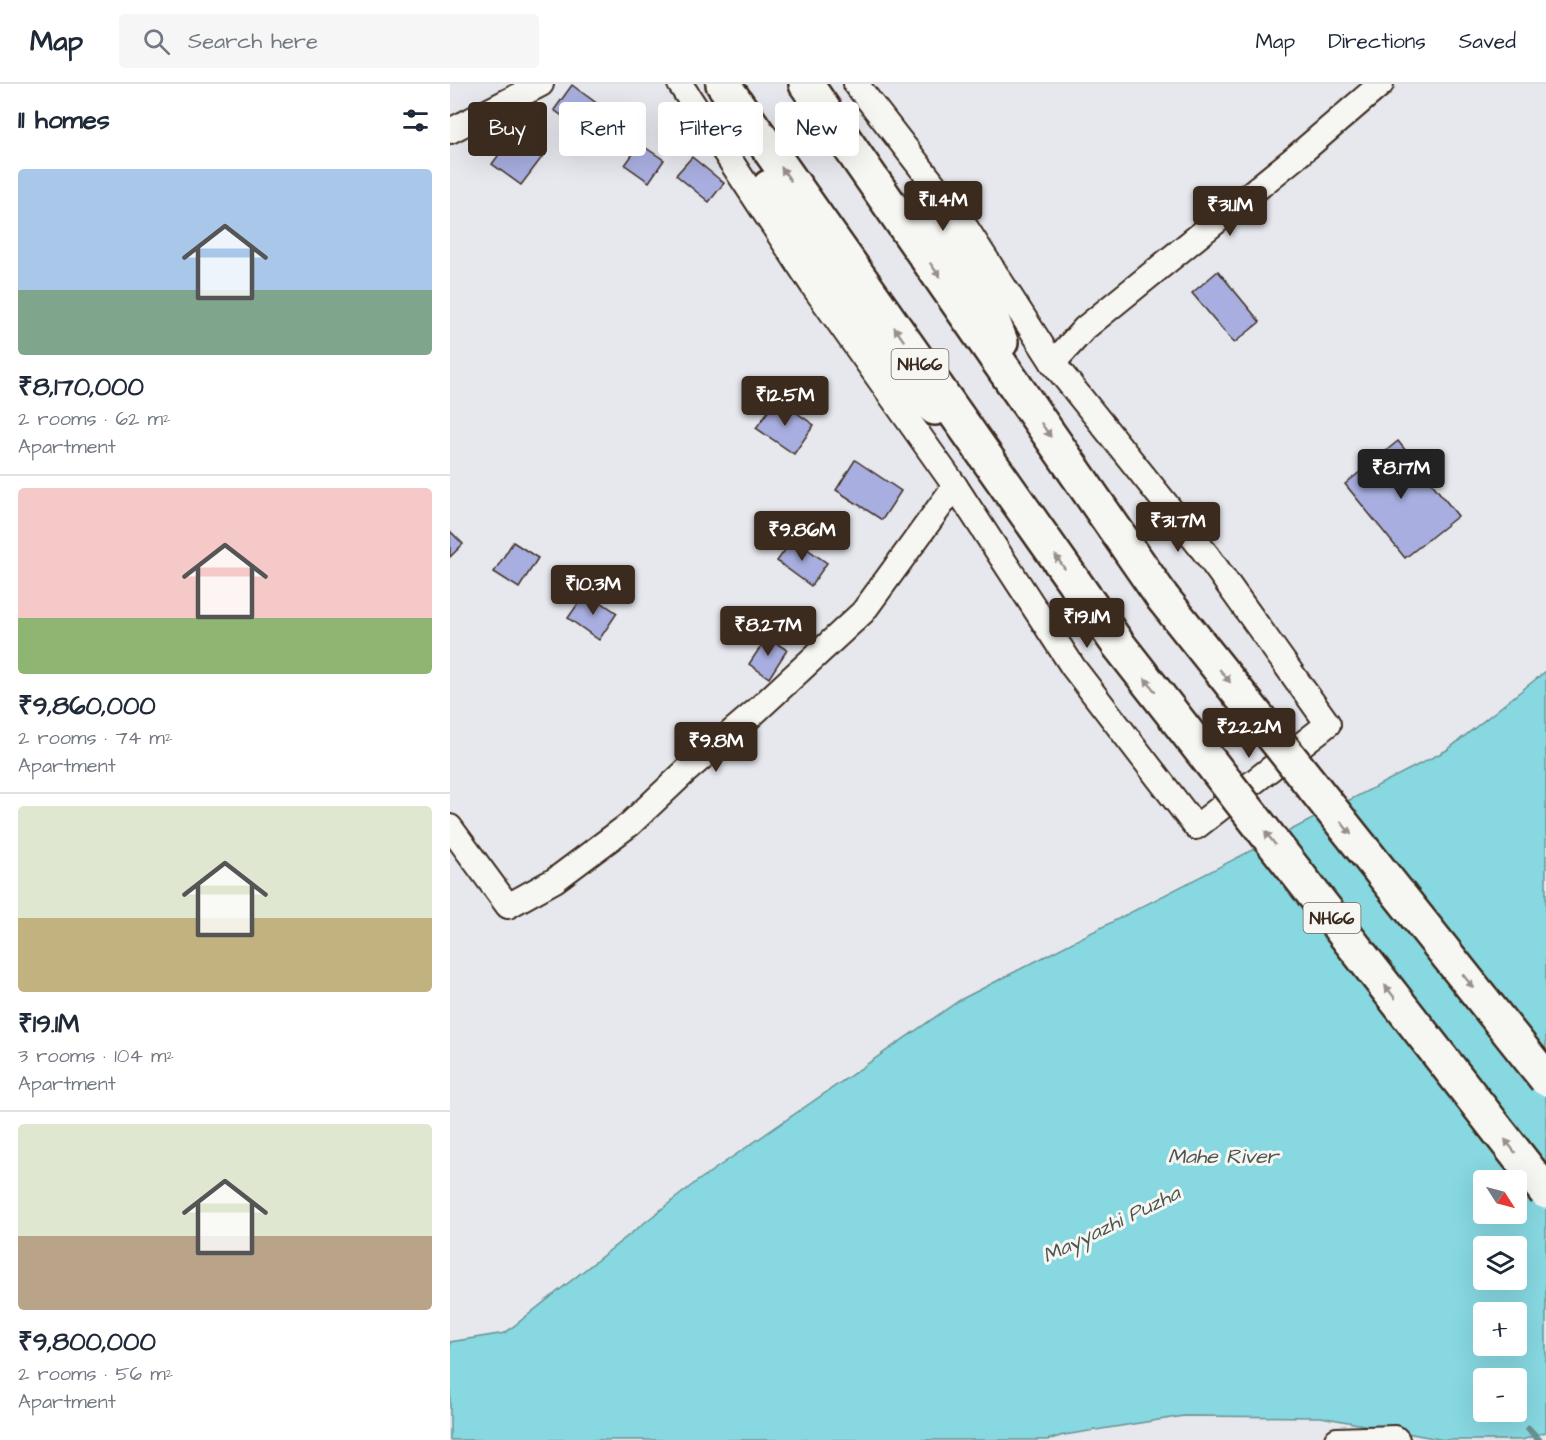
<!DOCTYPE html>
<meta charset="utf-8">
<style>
:root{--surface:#fff;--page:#f6f6f7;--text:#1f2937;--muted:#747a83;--line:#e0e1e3;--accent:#3b2a1e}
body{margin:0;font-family:"Architects Daughter",sans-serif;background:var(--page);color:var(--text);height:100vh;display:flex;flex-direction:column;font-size:22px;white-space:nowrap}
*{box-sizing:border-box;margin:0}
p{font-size:20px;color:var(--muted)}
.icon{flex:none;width:33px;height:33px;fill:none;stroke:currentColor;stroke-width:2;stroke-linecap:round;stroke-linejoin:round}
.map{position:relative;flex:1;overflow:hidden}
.sheet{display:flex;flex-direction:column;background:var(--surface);width:450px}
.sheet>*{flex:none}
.guide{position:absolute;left:18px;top:18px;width:570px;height:54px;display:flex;gap:12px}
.needle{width:39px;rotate:126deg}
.fabs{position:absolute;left:1023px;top:1086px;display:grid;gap:12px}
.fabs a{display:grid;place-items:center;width:54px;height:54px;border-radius:6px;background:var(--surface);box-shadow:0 6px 24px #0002;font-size:30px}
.price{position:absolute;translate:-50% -51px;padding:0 14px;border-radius:6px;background:var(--accent);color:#fff;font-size:20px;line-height:39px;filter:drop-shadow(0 2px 3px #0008)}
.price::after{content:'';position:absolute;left:50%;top:36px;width:18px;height:14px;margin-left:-9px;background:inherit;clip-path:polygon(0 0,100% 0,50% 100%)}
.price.selected{background:#222;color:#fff}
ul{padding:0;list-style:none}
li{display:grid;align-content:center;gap:12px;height:318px;padding:0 18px}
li+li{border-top:2px solid var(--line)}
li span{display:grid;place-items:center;height:186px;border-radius:6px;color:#555}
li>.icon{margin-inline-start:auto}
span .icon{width:108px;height:108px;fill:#fffc;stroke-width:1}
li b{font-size:26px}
h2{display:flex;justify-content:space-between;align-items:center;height:72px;padding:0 18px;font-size:26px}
.tag{padding:0 21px;border-radius:6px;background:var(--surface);box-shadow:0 6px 24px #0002;font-size:21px;line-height:54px}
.tag.selected{background:var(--accent);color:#fff}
header{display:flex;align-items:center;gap:36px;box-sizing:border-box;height:84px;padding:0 30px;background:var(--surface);border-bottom:2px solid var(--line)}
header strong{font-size:28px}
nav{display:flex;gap:33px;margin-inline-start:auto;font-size:21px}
.search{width:420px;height:54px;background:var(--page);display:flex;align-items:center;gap:15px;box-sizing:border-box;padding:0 21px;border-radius:6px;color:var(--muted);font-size:22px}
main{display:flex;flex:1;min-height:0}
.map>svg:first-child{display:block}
</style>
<header>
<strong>Map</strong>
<div class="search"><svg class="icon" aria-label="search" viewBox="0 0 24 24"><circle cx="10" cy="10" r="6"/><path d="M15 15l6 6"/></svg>Search here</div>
<nav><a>Map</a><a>Directions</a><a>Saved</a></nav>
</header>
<main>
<section class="sheet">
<h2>11 homes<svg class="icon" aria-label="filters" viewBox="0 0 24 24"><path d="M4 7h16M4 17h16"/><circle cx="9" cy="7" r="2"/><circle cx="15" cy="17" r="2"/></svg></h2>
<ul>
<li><span style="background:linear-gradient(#a9c7e8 65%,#7fa58c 0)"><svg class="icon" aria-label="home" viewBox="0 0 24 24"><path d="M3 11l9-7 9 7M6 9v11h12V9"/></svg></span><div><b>₹8,170,000</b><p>2 rooms · 62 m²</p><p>Apartment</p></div></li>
<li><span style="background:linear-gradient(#f6c9c9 70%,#8fb573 0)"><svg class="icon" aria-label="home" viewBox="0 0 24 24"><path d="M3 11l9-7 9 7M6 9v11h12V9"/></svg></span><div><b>₹9,860,000</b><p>2 rooms · 74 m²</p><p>Apartment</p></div></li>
<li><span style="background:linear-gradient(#dfe7d0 60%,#c2b280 0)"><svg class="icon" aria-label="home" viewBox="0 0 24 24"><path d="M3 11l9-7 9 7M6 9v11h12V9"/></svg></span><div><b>₹19.1M</b><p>3 rooms · 104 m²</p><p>Apartment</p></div></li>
<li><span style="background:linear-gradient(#dfe7d0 60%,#b9a48a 0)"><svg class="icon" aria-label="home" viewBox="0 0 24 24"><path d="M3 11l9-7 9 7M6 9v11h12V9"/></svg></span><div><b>₹9,800,000</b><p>2 rooms · 56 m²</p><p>Apartment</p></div></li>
</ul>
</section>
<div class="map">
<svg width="1096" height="1356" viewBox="0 0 1096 1356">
<rect width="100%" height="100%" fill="#e6e8ee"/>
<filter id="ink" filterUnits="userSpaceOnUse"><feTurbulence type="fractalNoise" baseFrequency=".0167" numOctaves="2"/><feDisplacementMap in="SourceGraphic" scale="12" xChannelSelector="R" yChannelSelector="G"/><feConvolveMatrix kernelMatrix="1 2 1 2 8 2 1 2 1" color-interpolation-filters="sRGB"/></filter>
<g filter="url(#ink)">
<path fill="#87d8e1" stroke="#699293" stroke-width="1.5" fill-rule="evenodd" d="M1096,587v761l-24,8h-78l-123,-23 -137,-1 -120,19 -17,5h-597v-98l55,-9 191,-151 264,-182 487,-250zM1034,1096h32v34h-32zM1034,1162h32v34h-32zM1034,1228h32v34h-32zM1034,1294h32v34h-32z"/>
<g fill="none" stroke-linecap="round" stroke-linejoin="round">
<path stroke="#699293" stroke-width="7" d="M1079,1345l10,11"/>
</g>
<g fill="#a8aedf" stroke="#3b2a1e" stroke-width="1.5">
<path d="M122,1l27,20 -18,24 -27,-19z"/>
<path d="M64,50l29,22 -22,29 -29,-21z"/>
<path d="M190,60l24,16 -15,22 -24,-17z"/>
<path d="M242,73l32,26 -15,19 -33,-27z"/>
<path d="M768,187l42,51 -26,21 -42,-50z"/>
<path d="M327,315l37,26 -20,29 -38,-26z"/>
<path d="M948,357l60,75 -53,42 -60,-74z"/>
<path d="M405,376l46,31 -19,29 -46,-30z"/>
<path d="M0,447l13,13 -13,13z"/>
<path d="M343,455l34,24 -16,23 -34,-25z"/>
<path d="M63,458l25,16 -19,30 -25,-16z"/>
<path d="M136,508l31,21 -18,27 -31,-22z"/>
<path d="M317,553l20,13 -18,28 -20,-14z"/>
</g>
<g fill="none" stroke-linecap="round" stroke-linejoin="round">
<defs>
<g id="minor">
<path d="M230,0l133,202 142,200 118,181 123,160 132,-103 -121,-169 -154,-192 -94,-146 -103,-133"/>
<path d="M0,47l91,-47"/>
<path d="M603,279l32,-35 212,-172 84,-72"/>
<path d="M0,743l58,79 47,-26 75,-56 56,-53 68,-58 109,-101 92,-126"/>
<path d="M887,1356l58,-2 2,2"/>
</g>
<g id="highway">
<path d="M273,0l395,560"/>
<path d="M356,0l356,513"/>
<path d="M319,103l114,174 52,47"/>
<path d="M468,124l64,85 19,49"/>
</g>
</defs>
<use href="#minor" stroke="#3b2a1e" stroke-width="28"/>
<use href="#highway" stroke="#3b2a1e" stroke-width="38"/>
<use href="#minor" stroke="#f6f6f2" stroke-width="24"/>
<use href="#highway" stroke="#f6f6f2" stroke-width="33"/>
<defs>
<g id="highway-bridge">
<path d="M712,513l384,482"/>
<path d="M668,560l428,548"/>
</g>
</defs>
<use href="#highway-bridge" stroke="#3b2a1e" stroke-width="38" stroke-linecap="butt"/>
<use href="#highway-bridge" stroke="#f6f6f2" stroke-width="33"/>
</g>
<defs><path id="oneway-solid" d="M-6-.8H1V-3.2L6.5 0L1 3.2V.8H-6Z" transform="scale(1.5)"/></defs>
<g fill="#989088">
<use href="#oneway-solid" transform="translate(336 90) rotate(-125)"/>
<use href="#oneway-solid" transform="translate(485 186) rotate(55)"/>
<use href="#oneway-solid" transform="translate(449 250) rotate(-125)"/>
<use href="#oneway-solid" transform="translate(596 346) rotate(55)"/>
<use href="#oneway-solid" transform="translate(610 478) rotate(-125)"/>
<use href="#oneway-solid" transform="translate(775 592) rotate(51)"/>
<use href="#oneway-solid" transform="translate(700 601) rotate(-128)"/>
<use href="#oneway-solid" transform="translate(896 744) rotate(51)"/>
<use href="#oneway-solid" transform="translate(820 754) rotate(-128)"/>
<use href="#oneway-solid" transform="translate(1018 897) rotate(51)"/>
<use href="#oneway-solid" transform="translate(940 908) rotate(-128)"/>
<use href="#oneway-solid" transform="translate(1060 1062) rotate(-128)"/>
</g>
</g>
<g text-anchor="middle" stroke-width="6" stroke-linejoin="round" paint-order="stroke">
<g fill="#f6f6f2" stroke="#73675e" stroke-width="1.5">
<rect x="441.5" y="265" width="57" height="30" rx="4.5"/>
<rect x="853.5" y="819" width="57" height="30" rx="4.5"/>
</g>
<g font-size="18" font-weight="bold" fill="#3b2a1e">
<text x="470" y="286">NH66</text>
<text x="882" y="840">NH66</text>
</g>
<g font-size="21" font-style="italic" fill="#4e564f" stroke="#f6f6f2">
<text x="773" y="1079">Mahe River</text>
<text transform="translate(661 1140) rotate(-26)" y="7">Mayyazhi Puzha</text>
</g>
</g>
</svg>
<div class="fabs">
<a><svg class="needle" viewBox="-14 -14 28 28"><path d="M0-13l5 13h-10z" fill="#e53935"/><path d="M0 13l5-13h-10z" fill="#747a83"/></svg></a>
<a><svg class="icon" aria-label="layers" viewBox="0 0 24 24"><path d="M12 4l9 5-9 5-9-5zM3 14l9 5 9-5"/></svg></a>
<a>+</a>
<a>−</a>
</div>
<b class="price" style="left:493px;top:148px">₹11.4M</b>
<b class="price" style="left:780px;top:153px">₹31.1M</b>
<b class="price" style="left:335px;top:343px">₹12.5M</b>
<b class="price selected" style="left:951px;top:416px">₹8.17M</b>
<b class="price" style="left:728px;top:469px">₹31.7M</b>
<b class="price" style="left:352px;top:478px">₹9.86M</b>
<b class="price" style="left:143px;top:532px">₹10.3M</b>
<b class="price" style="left:637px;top:565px">₹19.1M</b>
<b class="price" style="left:318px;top:573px">₹8.27M</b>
<b class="price" style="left:799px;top:675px">₹22.2M</b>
<b class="price" style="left:266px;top:689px">₹9.8M</b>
<div class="guide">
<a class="tag selected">Buy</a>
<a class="tag">Rent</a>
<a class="tag">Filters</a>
<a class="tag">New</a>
</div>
</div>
</main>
